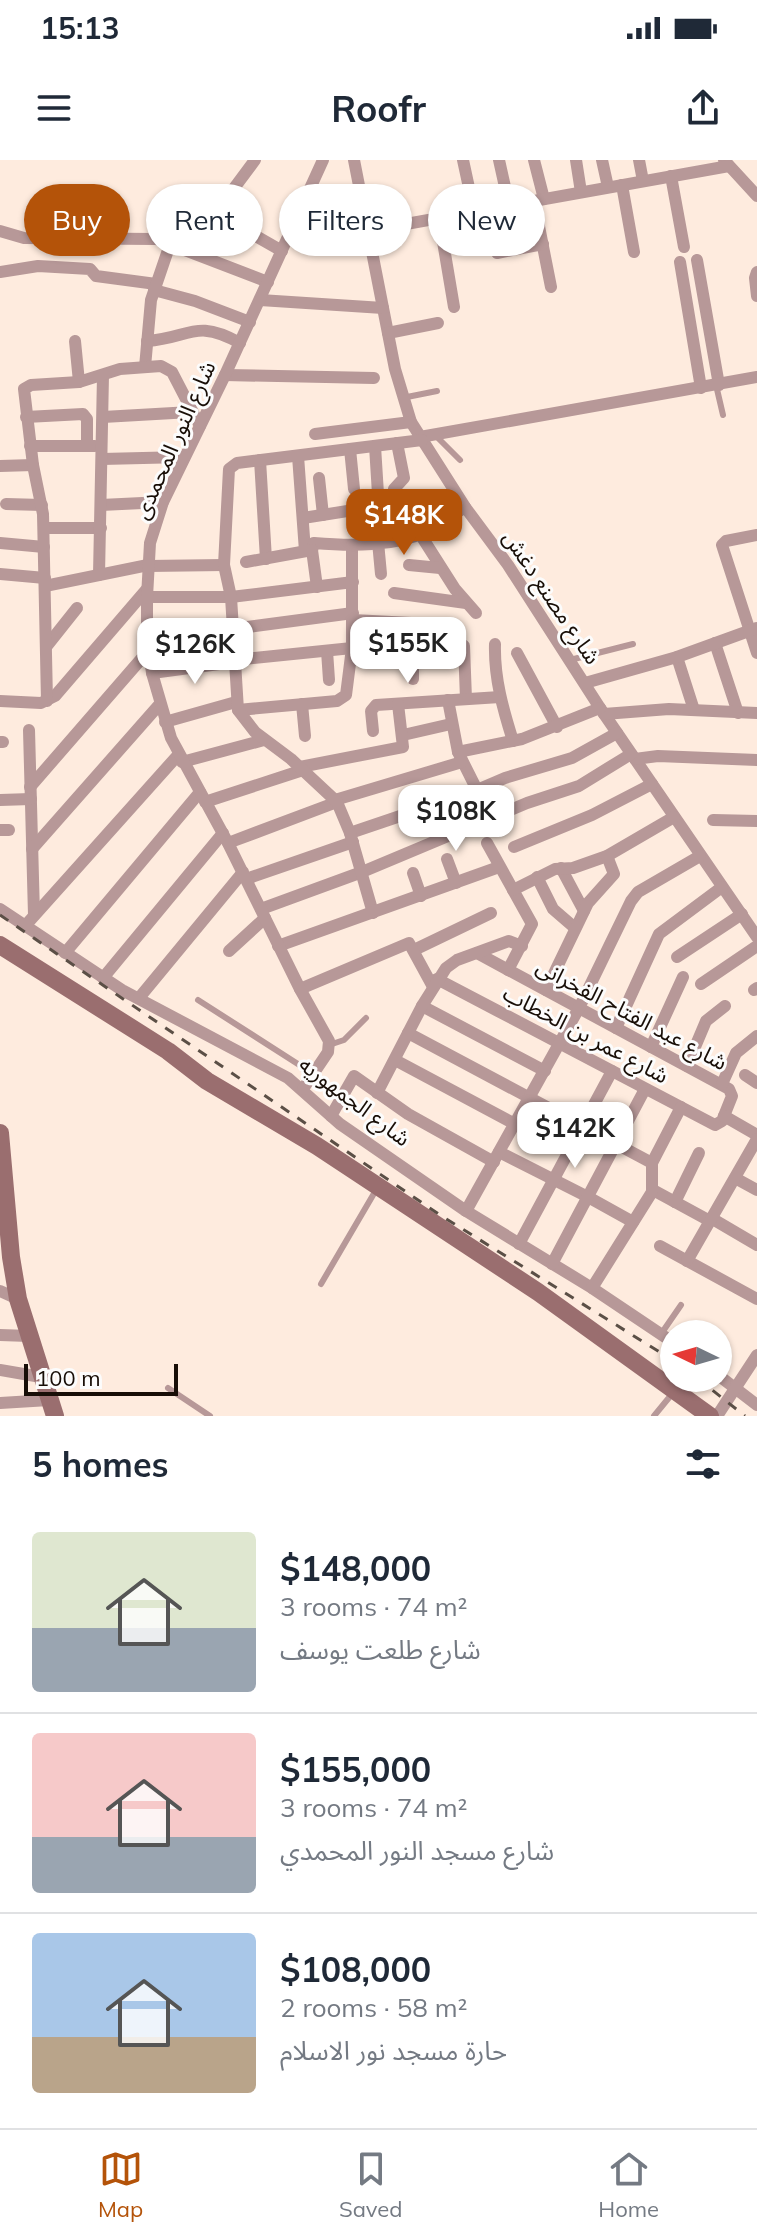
<!DOCTYPE html>
<meta charset="utf-8">
<style>
:root{--surface:#fff;--page:#f2f2f3;--text:#1f2937;--muted:#747a83;--line:#e0e1e3;--accent:#b45309}
body{margin:0;font-family:Mulish,"Noto Sans Arabic",sans-serif;background:var(--page);color:var(--text);height:100vh;display:flex;flex-direction:column;font-size:30px;white-space:nowrap}
*{box-sizing:border-box;margin:0}
p{font-size:26px;color:var(--muted)}
.icon{flex:none;width:44px;height:44px;fill:none;stroke:currentColor;stroke-width:2;stroke-linecap:round;stroke-linejoin:round}
.map{position:relative;height:1256px;overflow:hidden}
.drawer{display:flex;flex-direction:column;background:var(--surface);flex:1}
.drawer>*{flex:none}
.guide{position:absolute;left:24px;top:24px;width:710px;height:72px;display:flex;gap:16px}
.needle{width:52px;rotate:275deg}
.controls{position:absolute;left:660px;top:1160px;display:grid;gap:16px}
.controls a{display:grid;place-items:center;width:72px;height:72px;border-radius:50%;background:var(--surface);box-shadow:0 2px 6px #0004;font-size:40px}
.scale{position:absolute;left:24px;bottom:20px;width:154px;box-sizing:border-box;padding-left:8px;border:4px solid #180e07;border-top:0;font-size:22px;line-height:28px;white-space:nowrap;color:#180e07;-webkit-text-stroke:6px #fcfcfc;paint-order:stroke}
.price{position:absolute;translate:-50% -68px;padding:0 18px;border-radius:16px;background:#fff;color:#222;font-size:26px;line-height:52px;filter:drop-shadow(0 2px 4px #0008)}
.price::after{content:'';position:absolute;left:50%;top:48px;width:24px;height:18px;margin-left:-12px;background:inherit;clip-path:polygon(0 0,100% 0,50% 100%)}
.price.current{background:var(--accent);color:#fff}
ul{padding:0;list-style:none}
li{display:flex;align-items:center;gap:24px;height:200px;padding:0 32px}
li+li{border-top:2px solid var(--line)}
li span{display:grid;place-items:center;flex:none;width:224px;height:160px;border-radius:8px;color:#555}
li>.icon{margin-inline-start:auto}
span .icon{width:96px;height:96px;fill:#fffc;stroke-width:1}
li b{font-size:34px}
h2{display:flex;justify-content:space-between;align-items:center;height:96px;padding:0 32px;font-size:34px}
.chip{padding:0 28px;border-radius:36px;background:var(--surface);box-shadow:0 2px 6px #0004;font-size:28px;line-height:72px}
.chip.current{background:var(--accent);color:#fff}
.status{display:flex;justify-content:space-between;align-items:center;height:56px;padding:0 40px;background:var(--surface);direction:ltr}
.status svg{height:22px;fill:currentColor}
header{display:flex;justify-content:space-between;align-items:center;height:104px;padding:0 32px;background:var(--surface);font-size:36px;font-weight:700}
.dock{display:flex;justify-content:space-around;align-items:center;height:112px;border-top:2px solid var(--line);background:var(--surface);font-size:22px;color:var(--muted)}
.dock a{display:grid;justify-items:center;gap:4px}
.dock .current{color:var(--accent)}
.map>svg:first-child{display:block}
</style>
<div class="status"><b>15:13</b><svg viewBox="0 0 49 12"><path d="M0 12V9h3v3zM5 12V6h3v6zM10 12V3h3v9zM15 12V0h3v12zM26 1h20v11H26zM47 4h2v5h-2z"/></svg></div>
<header><svg class="icon" aria-label="menu" viewBox="0 0 24 24"><path d="M4 6h16M4 12h16M4 18h16"/></svg>Roofr<svg class="icon" aria-label="share" viewBox="0 0 24 24"><path d="M12 15V3M7 8l5-5 5 5M5 13v7h14v-7"/></svg></header>
<div class="map">
<svg width="757" height="1256" viewBox="0 0 757 1256">
<rect width="100%" height="100%" fill="#feebde"/>
<g fill="none" stroke-linecap="round" stroke-linejoin="round">
<g stroke="#b79898" stroke-width="6">
<path d="M716,225l7,30"/>
<path d="M402,238l35,-7"/>
<path d="M435,275l25,25"/>
<path d="M570,500l63,-16"/>
<path d="M198,840l103,66 8,12"/>
<path d="M329,885l15,-5 22,-22"/>
<path d="M321,1124l55,-94"/>
<path d="M661,1174l20,-29"/>
<path d="M168,1228l42,28"/>
<path d="M654,1256l18,-22"/>
</g>
<g stroke="#b79898" stroke-width="12">
<path d="M354,0l41,209 16,53 54,85 43,58 92,143 157,229"/>
<path d="M463,0l11,51"/>
<path d="M499,0l10,45"/>
<path d="M534,0l10,39"/>
<path d="M576,0l5,32"/>
<path d="M602,0l6,27"/>
<path d="M639,0l4,21"/>
<path d="M724,0l33,36"/>
<path d="M671,16l13,71"/>
<path d="M622,25l12,67"/>
<path d="M534,41l17,86"/>
<path d="M439,58l15,89"/>
<path d="M213,66l10,-23 32,-43"/>
<path d="M0,71l24,7 132,1 112,43"/>
<path d="M367,71l362,-65"/>
<path d="M288,79l82,8"/>
<path d="M497,93l46,-9"/>
<path d="M697,100l22,125"/>
<path d="M680,102l21,126"/>
<path d="M0,112l38,-6 52,3 6,7 60,8"/>
<path d="M757,112l-2,6 2,18"/>
<path d="M154,130l41,11 55,21"/>
<path d="M260,140l123,8"/>
<path d="M388,173l50,-10"/>
<path d="M75,181l4,41"/>
<path d="M147,181c43,-3 48,-23 93,2"/>
<path d="M145,207l6,-67 29,-85 8,-2 47,25 12,-7 35,20"/>
<path d="M225,215l149,3"/>
<path d="M26,257l57,-3 4,5v27"/>
<path d="M103,257l88,-5"/>
<path d="M315,274l96,-12"/>
<path d="M420,277l337,-60"/>
<path d="M397,283l7,35 -10,11 7,32"/>
<path d="M30,286h65"/>
<path d="M375,286l4,64"/>
<path d="M350,289l4,40"/>
<path d="M298,296l7,95"/>
<path d="M102,299l82,-2"/>
<path d="M260,300l6,99"/>
<path d="M0,306l33,-1"/>
<path d="M319,318l4,37"/>
<path d="M6,344l36,1"/>
<path d="M101,345l62,-3"/>
<path d="M303,358l76,-12"/>
<path d="M44,368h57"/>
<path d="M420,374l35,55 21,24"/>
<path d="M757,375l-31,6 -4,4 35,108"/>
<path d="M378,382l3,32"/>
<path d="M0,383l44,4"/>
<path d="M312,390l2,-7c36,3 80,4 113,-12 13,-7 26,-16 38,-24"/>
<path d="M312,390l5,37"/>
<path d="M246,402l66,-12"/>
<path d="M409,405l31,3"/>
<path d="M148,406l76,-1"/>
<path d="M0,414l45,4"/>
<path d="M99,415l4,-200"/>
<path d="M45,426l103,-21"/>
<path d="M394,433l72,10"/>
<path d="M147,437h84l122,-15"/>
<path d="M353,460l58,3"/>
<path d="M232,469l121,-16"/>
<path d="M147,474l85,-8"/>
<path d="M715,483l23,70"/>
<path d="M495,484c-1,34 8,65 18,97"/>
<path d="M413,485v34"/>
<path d="M46,487l31,-39"/>
<path d="M327,491l2,29"/>
<path d="M517,493l40,74"/>
<path d="M677,497l17,53"/>
<path d="M234,500l118,-12 107,-6 5,4 2,53"/>
<path d="M152,513l82,-11"/>
<path d="M585,523l92,-26 80,-29"/>
<path d="M448,540l10,52 19,38"/>
<path d="M0,541l41,2 14,-7 92,-107"/>
<path d="M47,541l-4,-187 -10,-49 -9,-76 7,-4 48,-3 41,-13 41,-3 11,6 28,54"/>
<path d="M302,544l3,32"/>
<path d="M238,550l99,-9 9,-6 6,-47v-103"/>
<path d="M604,554l65,-5 88,4"/>
<path d="M165,562l71,-20"/>
<path d="M29,570l5,185"/>
<path d="M373,571l-2,-20 5,-6 124,-8"/>
<path d="M403,575l48,-11"/>
<path d="M0,582h3"/>
<path d="M458,592l64,-13 78,-31"/>
<path d="M635,599l23,-3 99,4"/>
<path d="M182,602l82,-22"/>
<path d="M300,607l103,-20 -5,-43"/>
<path d="M30,627l119,-137"/>
<path d="M0,640l31,-1"/>
<path d="M335,640l127,-38"/>
<path d="M205,642l98,-32"/>
<path d="M713,660l44,1"/>
<path d="M0,670h9"/>
<path d="M350,673l127,-43 28,-12 67,-20 45,-25"/>
<path d="M228,683l109,-41"/>
<path d="M487,683l45,81 -24,46"/>
<path d="M514,687l78,-32 60,-31"/>
<path d="M32,689l127,-144"/>
<path d="M447,699l9,24"/>
<path d="M561,708l23,43"/>
<path d="M413,713l8,23"/>
<path d="M537,717l16,32 22,19"/>
<path d="M246,719l107,-37"/>
<path d="M513,730l42,-21 18,-1 34,-12 67,-39"/>
<path d="M0,749l122,81 166,88 52,46 126,87 126,77 82,55"/>
<path d="M261,749l101,-37 165,-69 52,-17 52,-32"/>
<path d="M373,753l-23,-80 -13,-31 -46,-43 -36,-27 -17,-22 -7,-113 -7,-32 5,-96 8,-6 185,-23"/>
<path d="M25,766l154,-172"/>
<path d="M278,786l221,-79"/>
<path d="M414,790l77,-37"/>
<path d="M229,791l36,-33"/>
<path d="M65,793l135,-161"/>
<path d="M677,797l65,-43"/>
<path d="M103,818l120,-145"/>
<path d="M437,819l278,146 7,-4 10,-25 -3,-7 -252,-136"/>
<path d="M701,824l56,-38"/>
<path d="M300,829l109,-46 24,44"/>
<path d="M546,830l42,-87 26,-29 -7,-18"/>
<path d="M754,830l3,-2"/>
<path d="M139,838l104,-126"/>
<path d="M422,846l123,65"/>
<path d="M616,868l43,-94 63,-47"/>
<path d="M408,873l244,130"/>
<path d="M651,887l32,-70"/>
<path d="M395,900l120,64"/>
<path d="M687,906l19,-45 19,-15"/>
<path d="M745,915l12,8"/>
<path d="M722,924l14,-31 21,-17"/>
<path d="M303,929l25,-37 1,-11 -29,-52 -72,-146 -57,-105 -19,-65 -5,-39v-37l3,-54 13,-41 62,-127 98,-215"/>
<path d="M377,933l45,-87 24,-38 11,-8 52,-19 13,5"/>
<path d="M331,956l23,-40 54,38 86,48"/>
<path d="M724,956l33,19"/>
<path d="M499,992l89,45 45,25"/>
<path d="M735,1018l22,12"/>
<path d="M653,1030l57,31"/>
<path d="M675,1042l24,-49"/>
<path d="M466,1051l113,-203 52,-107 7,-9 62,-36"/>
<path d="M711,1058l46,27"/>
<path d="M519,1084l93,-173"/>
<path d="M660,1086l97,53"/>
<path d="M687,1101l70,-122"/>
<path d="M552,1104l93,-175"/>
<path d="M592,1128l60,-96v-29l29,-56"/>
<path d="M0,1131l18,8"/>
<path d="M0,1175l29,1"/>
<path d="M0,1210l41,7"/>
<path d="M718,1215l39,30"/>
<path d="M0,1243l49,-3"/>
<path d="M717,1256l40,-61"/>
</g>
<g stroke="#9a6e6f" stroke-width="18">
<path d="M0,785l168,106 39,30 110,65 221,146 172,124"/>
<path d="M0,973l11,124 7,42 37,117"/>
</g>
<g stroke="#5b4f46" stroke-width="3" stroke-dasharray="10 10" stroke-linecap="butt">
<path d="M0,755l440,300 234,146"/>
<path d="M697,1218l48,38"/>
</g>
</g>
<g text-anchor="middle" stroke-width="6" stroke-linejoin="round" paint-order="stroke">
<g font-size="22" fill="#180e07" stroke="#fcfcfc">
<text transform="translate(174 280) rotate(-66)" y="8">شارع النور المحمدى</text>
<text transform="translate(552 437) rotate(56)" y="8">شارع مصنع دغش</text>
<text transform="translate(632 854) rotate(28)" y="8">شارع عبد الفتاح الفخرانى</text>
<text transform="translate(586 874) rotate(28)" y="8">شارع عمر بن الخطاب</text>
<text transform="translate(355 941) rotate(37)" y="8">شارع الجمهوريه</text>
</g>
</g>
</svg>
<div class="controls">
<a><svg class="needle" viewBox="-14 -14 28 28"><path d="M0-13l5 13h-10z" fill="#e53935"/><path d="M0 13l5-13h-10z" fill="#747a83"/></svg></a>
</div>
<div class="scale">100 m</div>
<b class="price current" style="left:404px;top:397px">$148K</b>
<b class="price" style="left:408px;top:525px">$155K</b>
<b class="price" style="left:195px;top:526px">$126K</b>
<b class="price" style="left:456px;top:693px">$108K</b>
<b class="price" style="left:575px;top:1010px">$142K</b>
<div class="guide">
<a class="chip current">Buy</a>
<a class="chip">Rent</a>
<a class="chip">Filters</a>
<a class="chip">New</a>
</div>
</div>
<section class="drawer">
<h2>5 homes<svg class="icon" aria-label="filters" viewBox="0 0 24 24"><path d="M4 7h16M4 17h16"/><circle cx="9" cy="7" r="2"/><circle cx="15" cy="17" r="2"/></svg></h2>
<ul>
<li><span style="background:linear-gradient(#dfe7d0 60%,#9aa5b1 0)"><svg class="icon" aria-label="home" viewBox="0 0 24 24"><path d="M3 11l9-7 9 7M6 9v11h12V9"/></svg></span><div><b>$148,000</b><p>3 rooms · 74 m²</p><p>شارع طلعت يوسف</p></div></li>
<li><span style="background:linear-gradient(#f6c9c9 65%,#9aa5b1 0)"><svg class="icon" aria-label="home" viewBox="0 0 24 24"><path d="M3 11l9-7 9 7M6 9v11h12V9"/></svg></span><div><b>$155,000</b><p>3 rooms · 74 m²</p><p>شارع مسجد النور المحمدي</p></div></li>
<li><span style="background:linear-gradient(#a9c7e8 65%,#b9a48a 0)"><svg class="icon" aria-label="home" viewBox="0 0 24 24"><path d="M3 11l9-7 9 7M6 9v11h12V9"/></svg></span><div><b>$108,000</b><p>2 rooms · 58 m²</p><p>حارة مسجد نور الاسلام</p></div></li>
</ul>
</section>
<nav class="dock">
<a class="current"><svg class="icon" aria-label="map" viewBox="0 0 24 24"><path d="M3 6l6-2 6 2 6-2v14l-6 2-6-2-6 2zM9 4v14M15 6v14"/></svg>Map</a>
<a><svg class="icon" aria-label="saved" viewBox="0 0 24 24"><path d="M7 4h10v16l-5-4-5 4z"/></svg>Saved</a>
<a><svg class="icon" aria-label="home" viewBox="0 0 24 24"><path d="M3 11l9-7 9 7M6 9v11h12V9"/></svg>Home</a>
</nav>
